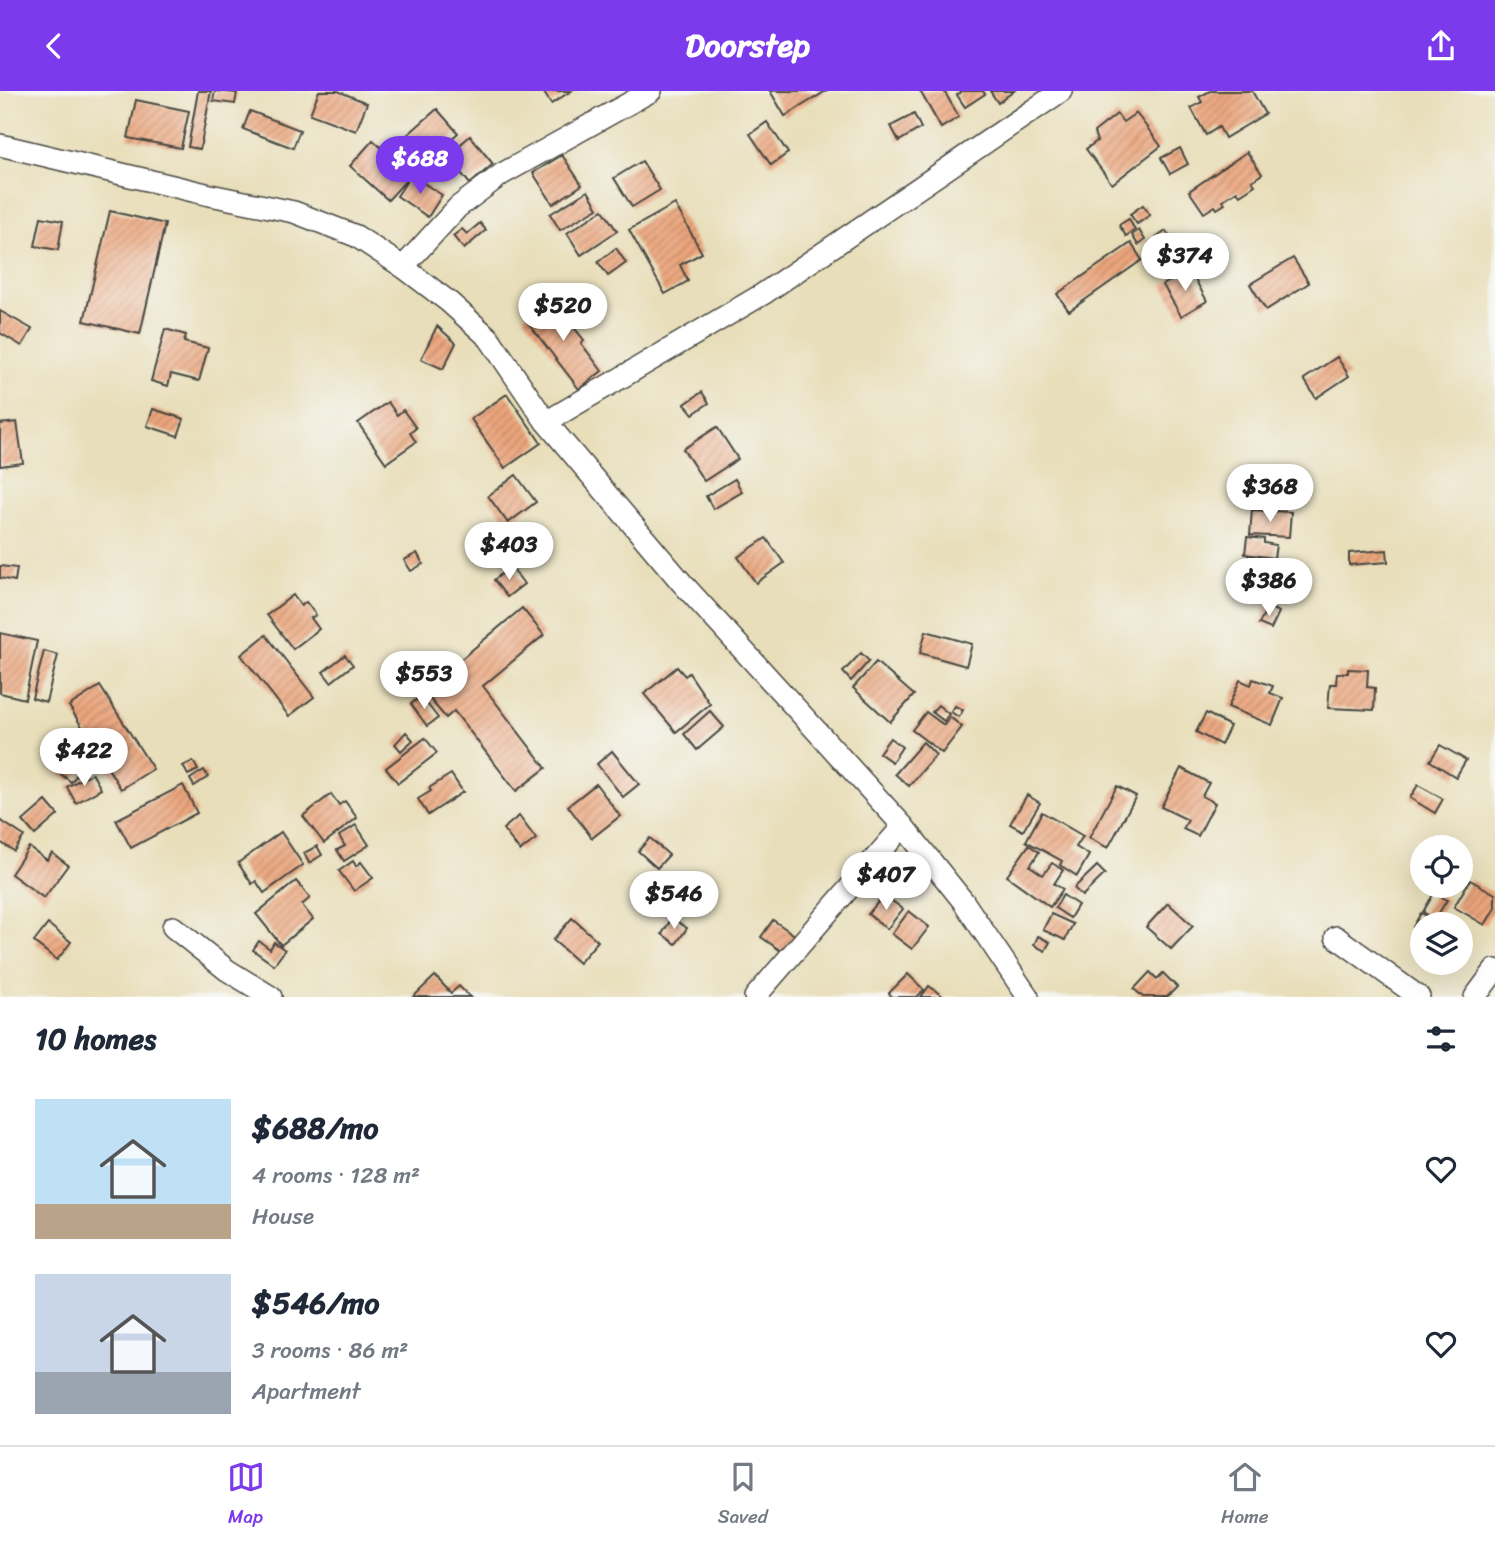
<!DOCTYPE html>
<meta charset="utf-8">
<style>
:root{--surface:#fff;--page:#f2f2f3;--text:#1f2937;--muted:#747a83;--line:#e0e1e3;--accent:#7c3aed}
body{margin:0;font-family:Sriracha,sans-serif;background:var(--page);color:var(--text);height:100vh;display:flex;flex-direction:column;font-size:26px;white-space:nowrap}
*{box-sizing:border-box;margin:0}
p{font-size:23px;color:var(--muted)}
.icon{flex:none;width:38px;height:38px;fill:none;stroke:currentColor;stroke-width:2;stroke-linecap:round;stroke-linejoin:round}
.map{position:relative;height:906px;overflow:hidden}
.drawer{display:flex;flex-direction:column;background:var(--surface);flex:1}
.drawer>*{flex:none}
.controls{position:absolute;left:1410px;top:744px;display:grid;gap:14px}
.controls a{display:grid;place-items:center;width:63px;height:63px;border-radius:50%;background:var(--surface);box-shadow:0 7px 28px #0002;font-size:35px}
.price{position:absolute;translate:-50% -60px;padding:0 16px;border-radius:24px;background:#fff;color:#222;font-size:23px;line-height:46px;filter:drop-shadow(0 2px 4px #0008)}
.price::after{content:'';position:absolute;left:50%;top:42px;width:21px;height:16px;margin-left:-10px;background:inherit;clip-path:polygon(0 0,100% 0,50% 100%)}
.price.current{background:var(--accent);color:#fff}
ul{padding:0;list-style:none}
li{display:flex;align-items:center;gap:21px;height:175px;padding:0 35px}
li span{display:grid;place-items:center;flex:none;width:196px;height:140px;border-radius:0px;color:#555}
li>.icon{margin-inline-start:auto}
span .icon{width:84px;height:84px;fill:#fffc;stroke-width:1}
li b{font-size:30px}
h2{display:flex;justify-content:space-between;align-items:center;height:84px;padding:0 35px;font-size:30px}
header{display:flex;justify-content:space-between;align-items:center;height:91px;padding:0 35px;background:var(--accent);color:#fff;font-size:32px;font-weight:800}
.menu{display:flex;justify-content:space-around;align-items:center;height:98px;border-top:2px solid var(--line);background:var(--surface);font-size:19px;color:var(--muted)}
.menu a{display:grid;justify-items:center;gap:4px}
.menu .current{color:var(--accent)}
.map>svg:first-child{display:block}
</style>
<header><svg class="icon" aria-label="back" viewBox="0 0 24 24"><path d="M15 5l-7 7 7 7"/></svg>Doorstep<svg class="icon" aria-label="share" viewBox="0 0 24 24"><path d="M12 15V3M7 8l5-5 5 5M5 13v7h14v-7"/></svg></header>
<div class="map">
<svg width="1495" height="906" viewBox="0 0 1495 906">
<defs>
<pattern id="building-hatch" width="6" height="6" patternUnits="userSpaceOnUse" patternTransform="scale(1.75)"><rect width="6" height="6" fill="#eca57c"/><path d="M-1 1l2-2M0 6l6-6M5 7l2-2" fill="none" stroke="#bf8766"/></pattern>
</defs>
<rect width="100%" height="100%" fill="#f6f6f2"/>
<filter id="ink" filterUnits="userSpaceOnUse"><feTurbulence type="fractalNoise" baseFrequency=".0143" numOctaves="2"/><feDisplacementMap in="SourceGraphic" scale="14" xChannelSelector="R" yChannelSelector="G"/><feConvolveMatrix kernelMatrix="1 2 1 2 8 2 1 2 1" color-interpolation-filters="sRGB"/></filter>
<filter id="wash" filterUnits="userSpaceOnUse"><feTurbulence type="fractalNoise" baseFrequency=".00686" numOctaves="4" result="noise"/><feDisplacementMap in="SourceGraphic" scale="28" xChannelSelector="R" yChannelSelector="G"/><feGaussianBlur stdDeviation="1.57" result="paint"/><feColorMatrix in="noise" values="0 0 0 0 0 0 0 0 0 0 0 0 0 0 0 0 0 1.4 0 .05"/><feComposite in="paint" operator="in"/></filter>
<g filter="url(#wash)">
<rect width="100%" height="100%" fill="#e8deb9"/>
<g id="blocks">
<g fill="url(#building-hatch)">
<path d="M198,0h13l-11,58 -12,-2z"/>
<path d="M215,0l22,2 -2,11 -22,-3z"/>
<path d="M319,0h19l29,12 -11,28 -46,-17z"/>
<path d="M543,0h28l-20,13z"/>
<path d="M770,0h56l-41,25z"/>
<path d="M920,0h24l15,26 -18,11z"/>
<path d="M962,0h21l2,3 -20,13 -8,-12z"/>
<path d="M990,0h24l-16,12z"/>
<path d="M1210,0h42l13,23 -40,24 -6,-11 -13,8 -15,-27 11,-6 -3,-5z"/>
<path d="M136,9l53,11 -8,37 -53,-10z"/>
<path d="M437,18l21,24 -40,36 -21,-25z"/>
<path d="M250,20l50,19 -7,18 -50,-19z"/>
<path d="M1136,22l25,33 -49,38 -26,-35 11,-8 -3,-9 23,-18 6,8z"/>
<path d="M914,23l7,14 -22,13 -8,-15z"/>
<path d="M767,31l21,31 -17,12 -21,-31z"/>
<path d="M470,45l23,28 -23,20 -23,-28z"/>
<path d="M373,49l38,35 -23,25 -38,-34z"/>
<path d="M1180,57l8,16 -18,10 -9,-16z"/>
<path d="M1247,61l15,22 -10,7 3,4 -15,10 -3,-4 -14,9 2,4 -8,5 -2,-3 -11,7 -15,-22z"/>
<path d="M562,64l20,30 -29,19 -20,-31z"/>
<path d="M642,70l18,29 -28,17 -18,-29z"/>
<path d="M411,84l31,20 -14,22 -31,-21z"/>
<path d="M588,100l10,17 -38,22 -10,-16z"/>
<path d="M675,113l27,49 -22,12 8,16 -23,13 -36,-64z"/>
<path d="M1143,114l7,10 -13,9 -7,-10z"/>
<path d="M603,119l14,21 -36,24 -14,-22z"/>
<path d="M110,120l55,13 -25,110 -56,-13z"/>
<path d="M41,126l22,4 -5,29 -23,-4z"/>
<path d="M1129,128l6,11 -9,6 -7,-11z"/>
<path d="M480,132l6,7 -22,19 -11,-13 9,-7 5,5z"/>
<path d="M1139,139l6,10 -7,5 -6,-10z"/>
<path d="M1166,140l9,12 -17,13 -9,-13z"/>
<path d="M1131,152l11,17 -73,51 -12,-17z"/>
<path d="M616,157l10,15 -18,13 -10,-14z"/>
<path d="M1293,167l16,25 -43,27 -16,-26z"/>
<path d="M1190,179l17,31 -26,15 -18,-31z"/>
<path d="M547,207l22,29 3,-2 12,15 -3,3 21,28 -23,18 -56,-73z"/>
<path d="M0,220l32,18 -10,17 -22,-13z"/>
<path d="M437,235l19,17 -13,26 -22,-10z"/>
<path d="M165,238l21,6 -2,7 24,6 -9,33 -28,-7 -3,12 -17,-5z"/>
<path d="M1337,266l12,19 -33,22 -12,-19z"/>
<path d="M702,301l7,11 -16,11 -8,-10z"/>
<path d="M507,303l34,49 -36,25 -34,-49z"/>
<path d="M388,311l9,13 6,-5 13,18 -6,5 6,9 -30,21 -28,-40z"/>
<path d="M153,318l31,10 -6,17 -31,-10z"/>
<path d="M17,331l6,41 -23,3v-42z"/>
<path d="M717,336l21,32 -34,22 -21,-32z"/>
<path d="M516,384l20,27 -28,21 -20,-27z"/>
<path d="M735,388l7,13 -29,17 -7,-13z"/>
<path d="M1252,419l39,2 -2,25 -39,-2z"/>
<path d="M481,443l15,18 -11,10 -16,-18z"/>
<path d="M1247,446l17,2v4l12,2 -2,13 -29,-4z"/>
<path d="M766,447l18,25 -28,20 -18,-26z"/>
<path d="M1387,459l1,12 -39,3v-12z"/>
<path d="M417,462l6,11 -12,7 -7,-11z"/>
<path d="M1248,465l33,8 -5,21 -33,-8z"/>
<path d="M0,475l17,2 -2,13 -15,-3z"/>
<path d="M511,475l13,18 -17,13 -13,-17z"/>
<path d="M293,504l8,11 5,-4 10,13 -5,3 8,11 -26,20 -26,-34z"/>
<path d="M1267,516l12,5 -8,17 -12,-5z"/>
<path d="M522,517l22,27 -61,51 63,82 -30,23 -62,-80 -8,7 -23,-27z"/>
<path d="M926,540l46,13 -6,22 -46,-13z"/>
<path d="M0,542l37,8 -12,58 -25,-6z"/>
<path d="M266,544l48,62 -25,19 -48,-61z"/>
<path d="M44,560l14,4 -12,47 -14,-4z"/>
<path d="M861,562l8,8 -18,20 -8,-9z"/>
<path d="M345,564l8,10 -22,17 -8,-10z"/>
<path d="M876,571l38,33 -24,27 -37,-34z"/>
<path d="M677,576l8,9 4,-3 21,31 -34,28 -32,-38z"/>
<path d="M1348,578l20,1 -1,17 8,1 -1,22 -46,-2 2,-24h6l1,-11h11z"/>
<path d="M1253,588l20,7 -3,7 13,5 -11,27 -44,-18 12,-27 11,5z"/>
<path d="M100,595l53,83 -32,20 -52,-83z"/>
<path d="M421,605l17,22 -11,8 -16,-22z"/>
<path d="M938,614l11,9 -5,7 -12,-9z"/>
<path d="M955,615l8,4 -4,7 -8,-5z"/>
<path d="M710,620l14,16 -27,23 -13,-16z"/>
<path d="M926,621l18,13 6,-8 12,10 -20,26 -30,-23z"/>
<path d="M1206,622l24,13 -9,19 -25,-13z"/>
<path d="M406,641l7,8 -12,11 -6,-7z"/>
<path d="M425,647l12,15 -39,30 -12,-15z"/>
<path d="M890,647l12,9 -10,15 -13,-9z"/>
<path d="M923,651l13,13 -27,31 -14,-12z"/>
<path d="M1440,654l26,15 -10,17 -26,-16z"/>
<path d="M612,660l27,33 -16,13 -26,-33z"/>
<path d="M71,661l15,11 -15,19 -14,-11z"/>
<path d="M193,670l5,9 -10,5 -5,-9z"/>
<path d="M1181,677l28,15 -7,13 13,7 -17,33 -15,-7 5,-9 -27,-13z"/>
<path d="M204,679l4,7 -14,9 -4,-7z"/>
<path d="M92,682l9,16 -25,14 -9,-16z"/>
<path d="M451,683l12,18 -35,23 -10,-16 13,-8 -2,-3z"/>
<path d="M596,693l24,32 -28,22 -24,-32z"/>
<path d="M183,694l14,28 -66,35 -15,-28z"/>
<path d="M1418,694l25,14 -8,14 -25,-15z"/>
<path d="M1117,695l19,10 -28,52 -19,-10z"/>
<path d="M331,703l8,11 6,-4 12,17 -33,25 -21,-27z"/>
<path d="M1027,704l13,8 -17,28 -13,-7z"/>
<path d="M46,710l12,14 -23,20 -12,-14z"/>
<path d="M1042,721l41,24 -7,11 13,8 -12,21 -17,-11 2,-4 -36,-20z"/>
<path d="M519,725l17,23 -16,12 -17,-22z"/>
<path d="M0,729l24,16 -10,15 -14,-9z"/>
<path d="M356,734l13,20 -25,16 -7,-11 8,-4 -6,-10z"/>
<path d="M281,741l22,33 -39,28 -8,-12 -4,3 -14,-21z"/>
<path d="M650,747l19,17 -12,13 -19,-17z"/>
<path d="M1029,754l10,7 -9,14 13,9 9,-12 11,7 -9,14 9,5 -13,18 -43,-31z"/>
<path d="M317,755l5,9 -13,8 -5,-10z"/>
<path d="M29,756l18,13 5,-7 16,12 -24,33 -33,-24z"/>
<path d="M353,770l3,5 5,-4 12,16 -19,13 -15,-20z"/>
<path d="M1097,775l8,8 -23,22 -8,-8z"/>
<path d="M1470,789l25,14v14l-10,17 -31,-18z"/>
<path d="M296,790l14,17 -8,7 11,14 -32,26 -25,-31z"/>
<path d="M1434,802l13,7 -12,19 -12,-7z"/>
<path d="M884,804l19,14 -16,20 -19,-15z"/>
<path d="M1063,804l15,10 -8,13 -15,-10z"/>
<path d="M1168,812l25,23 -22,23 -25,-22z"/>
<path d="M909,820l20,16 -17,22 -20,-15z"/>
<path d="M1421,822l14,8 -2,3h-10v9l-10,-6z"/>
<path d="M1051,823l22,10 -8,16 -22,-10z"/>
<path d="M572,827l26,23 -19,22 -26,-23z"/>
<path d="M672,827l15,10 -11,16 -14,-10z"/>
<path d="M773,829l23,16 -12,17 -23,-16z"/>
<path d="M48,833l23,18 -14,18 -23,-18z"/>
<path d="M1038,845l12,6 -5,9 -11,-6z"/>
<path d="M259,850l11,8 4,-7 11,8 -11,15 -21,-15z"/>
<path d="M1150,881l7,7 6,-6 14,14 -10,10h-24l-9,-8z"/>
<path d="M908,883l16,16 -7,7h-25l-3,-4z"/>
<path d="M435,885l16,17 8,-7 11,11h-57z"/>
<path d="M929,895l15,11h-23z"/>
</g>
</g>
</g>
<g filter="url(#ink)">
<use href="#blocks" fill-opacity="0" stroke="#474640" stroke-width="2"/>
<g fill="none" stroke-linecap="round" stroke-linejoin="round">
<defs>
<g id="street">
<path d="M0,54l210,50 84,17 62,24 47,31 46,35 40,36 57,84 136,161 221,243 60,75 65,96"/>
<path d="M403,176l55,-60 44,-33 149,-83"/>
<path d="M546,331l217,-128 298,-203"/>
<path d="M173,836l54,43 44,27"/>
<path d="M1336,846l83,60"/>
<path d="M755,906l148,-171"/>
<path d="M1475,906l20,-27"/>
</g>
</defs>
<use href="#street" stroke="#474640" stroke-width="24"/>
<use href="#street" stroke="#fff" stroke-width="21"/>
</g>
</g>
</svg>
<div class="controls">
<a><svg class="icon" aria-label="locate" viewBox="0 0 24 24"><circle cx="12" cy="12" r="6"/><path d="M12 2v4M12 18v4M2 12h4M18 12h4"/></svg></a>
<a><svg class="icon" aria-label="layers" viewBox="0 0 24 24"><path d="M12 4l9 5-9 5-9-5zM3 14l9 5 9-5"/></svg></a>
</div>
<b class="price current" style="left:420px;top:105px">$688</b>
<b class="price" style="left:1185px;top:202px">$374</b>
<b class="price" style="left:563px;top:252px">$520</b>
<b class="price" style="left:1270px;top:433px">$368</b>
<b class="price" style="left:509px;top:491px">$403</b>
<b class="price" style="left:1269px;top:527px">$386</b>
<b class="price" style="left:424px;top:620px">$553</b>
<b class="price" style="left:84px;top:697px">$422</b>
<b class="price" style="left:886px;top:821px">$407</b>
<b class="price" style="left:674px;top:840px">$546</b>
</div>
<section class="drawer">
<h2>10 homes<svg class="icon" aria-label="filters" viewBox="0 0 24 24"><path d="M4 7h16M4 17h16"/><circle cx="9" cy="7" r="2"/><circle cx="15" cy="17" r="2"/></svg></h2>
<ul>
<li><span style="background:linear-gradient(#bfe0f5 75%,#b9a48a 0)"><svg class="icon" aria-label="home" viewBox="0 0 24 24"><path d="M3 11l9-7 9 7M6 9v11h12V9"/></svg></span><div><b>$688/mo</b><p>4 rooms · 128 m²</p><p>House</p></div><svg class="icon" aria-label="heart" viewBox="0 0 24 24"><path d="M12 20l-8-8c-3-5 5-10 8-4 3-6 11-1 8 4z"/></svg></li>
<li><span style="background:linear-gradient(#c9d6e8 70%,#9aa5b1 0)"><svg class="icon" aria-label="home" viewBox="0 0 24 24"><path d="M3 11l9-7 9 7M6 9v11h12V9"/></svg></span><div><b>$546/mo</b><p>3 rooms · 86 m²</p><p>Apartment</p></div><svg class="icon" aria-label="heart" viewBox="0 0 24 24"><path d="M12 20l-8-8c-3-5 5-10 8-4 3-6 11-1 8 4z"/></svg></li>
</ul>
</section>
<nav class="menu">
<a class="current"><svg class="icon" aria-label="map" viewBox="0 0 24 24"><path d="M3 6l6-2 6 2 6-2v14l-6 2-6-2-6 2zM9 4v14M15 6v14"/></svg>Map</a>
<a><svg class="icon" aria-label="saved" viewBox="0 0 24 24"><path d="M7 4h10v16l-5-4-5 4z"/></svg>Saved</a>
<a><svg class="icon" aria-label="home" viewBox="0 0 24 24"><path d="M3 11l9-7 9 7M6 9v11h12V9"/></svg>Home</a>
</nav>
